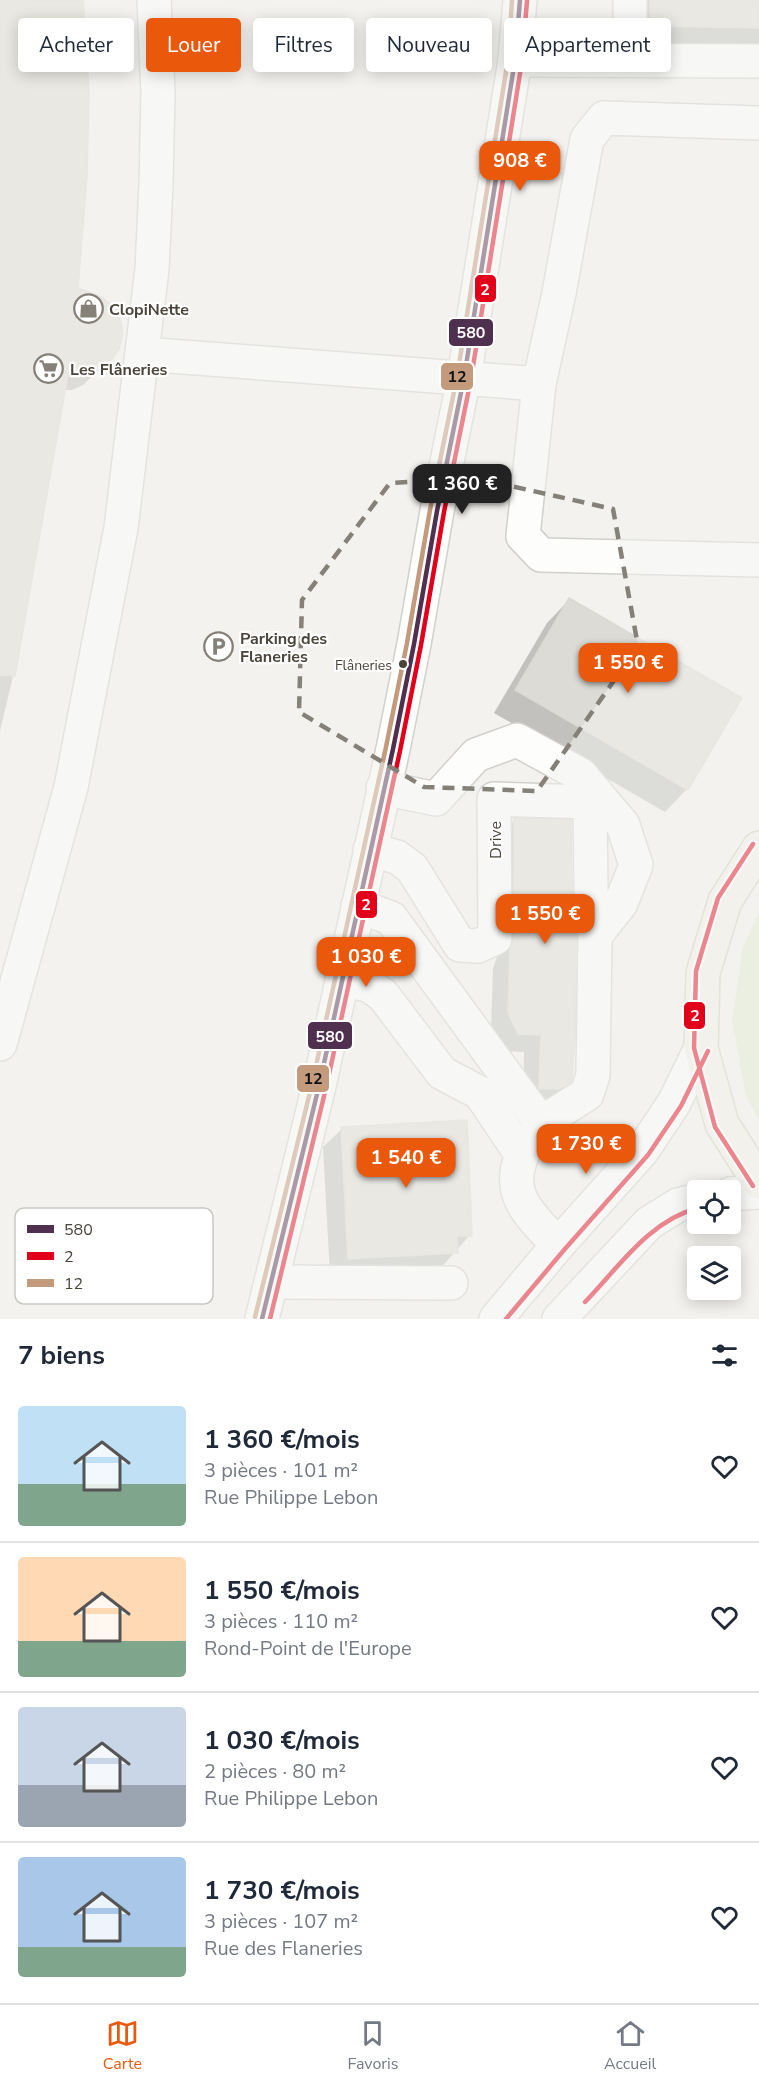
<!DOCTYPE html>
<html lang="fr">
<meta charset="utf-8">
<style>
:root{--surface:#fff;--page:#f6f6f7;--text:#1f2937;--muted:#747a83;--line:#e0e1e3;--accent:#ea580c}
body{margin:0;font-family:"Nunito Sans",sans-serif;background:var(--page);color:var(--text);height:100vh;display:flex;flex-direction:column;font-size:22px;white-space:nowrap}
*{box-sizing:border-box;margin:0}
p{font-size:20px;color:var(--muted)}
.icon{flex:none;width:33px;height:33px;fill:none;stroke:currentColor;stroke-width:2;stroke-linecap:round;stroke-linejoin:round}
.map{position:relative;height:1319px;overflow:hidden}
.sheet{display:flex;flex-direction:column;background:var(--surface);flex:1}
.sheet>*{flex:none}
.hud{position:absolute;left:18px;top:18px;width:723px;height:54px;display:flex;gap:12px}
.fabs{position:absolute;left:687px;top:1180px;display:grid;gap:12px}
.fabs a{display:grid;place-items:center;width:54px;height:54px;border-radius:6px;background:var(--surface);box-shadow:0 3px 15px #0003;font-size:30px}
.price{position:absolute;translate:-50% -51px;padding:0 14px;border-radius:12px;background:var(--accent);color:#fff;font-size:20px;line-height:39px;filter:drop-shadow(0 2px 3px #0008)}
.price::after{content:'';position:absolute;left:50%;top:36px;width:18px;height:14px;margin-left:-9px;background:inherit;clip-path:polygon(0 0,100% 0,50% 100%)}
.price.active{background:#222;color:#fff}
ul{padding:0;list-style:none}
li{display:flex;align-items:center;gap:18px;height:150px;padding:0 18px}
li+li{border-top:2px solid var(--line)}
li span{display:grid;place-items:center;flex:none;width:168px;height:120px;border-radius:6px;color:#555}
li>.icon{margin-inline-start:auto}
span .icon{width:72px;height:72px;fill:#fffc;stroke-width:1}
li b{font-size:26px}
h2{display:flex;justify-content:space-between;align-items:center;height:72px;padding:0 18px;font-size:26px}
.tag{padding:0 21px;border-radius:6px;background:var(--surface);box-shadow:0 3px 15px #0003;font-size:21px;line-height:54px}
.tag.active{background:var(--accent);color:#fff}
.menu{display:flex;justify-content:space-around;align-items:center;height:84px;border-top:2px solid var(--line);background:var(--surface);font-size:16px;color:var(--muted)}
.menu a{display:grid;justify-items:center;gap:3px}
.menu .active{color:var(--accent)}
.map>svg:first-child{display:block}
</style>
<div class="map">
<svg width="759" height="1319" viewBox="0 0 759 1319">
<rect width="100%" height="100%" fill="#f3f2ee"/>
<path fill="#dfebd0" d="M759,913v207l-13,-24 -14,-75 11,-74z"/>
<g fill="#0003">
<path d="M0,0h81l-4,289 34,69 -28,27 -11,5h-9l-45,265 -18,76z"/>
<path d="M635,0h124v50l-125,-3z"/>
<path d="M569,600l118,189 -22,23 -171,-99 53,-90z"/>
<path d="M515,820l55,261 -18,18 -12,7h-17l1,-54 -24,-1 -9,-20 2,-63 4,-11v-120z"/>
<path d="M342,1129l128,106 -32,36 -108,5 -7,-129z"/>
</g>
<g fill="#dddbd6" stroke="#dbd9d4" stroke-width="1.5">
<path d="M0,0h83l6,92 -2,84 -9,112 23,9 10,7 7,10 4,12v11l-3,12 -7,10 -9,8 -11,5 -24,2 -53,302 -15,-1z"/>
<path d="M650,0h109v28l-109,-2z"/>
<path d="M569,598l173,100 -54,92 -173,-100z"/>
<path d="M514,818l57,2 1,70 4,47 -1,99 -3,42 -1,4 -12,7h-20l2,-54 -23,-1 -10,-21 2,-64 4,-11z"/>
<path d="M467,1120l5,116h-15l1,17 -110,6 -7,-132z"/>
</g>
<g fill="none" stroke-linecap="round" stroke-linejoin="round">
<defs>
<g id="minor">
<path d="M630,0v60"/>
<path d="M515,60l244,1"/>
<path d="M759,123l-155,-5 -17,21 -28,154 -20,91 -16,152 18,19 218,5"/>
<path d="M143,354l396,30"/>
<path d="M383,788l53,11 40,-44 41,-15 64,35 42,50 13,40 -15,38 -26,33"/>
<path d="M358,906l33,12 150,205 46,-29 6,-19 2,-139 -4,-46 -1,-88 -96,-3 1,139 -17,8 -18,-1 -48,-77 -15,-11 -27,-7"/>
<path d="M342,980l26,5 15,10 59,78 38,20 41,61"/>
<path d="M0,1044l71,-257 50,-259 31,-259 4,-84 2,-92 -4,-93"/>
<path d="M532,1136c-32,52 -10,71 26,109"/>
<path d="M730,1194l29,-2"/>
<path d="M271,1282l180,1"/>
<path d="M262,1319l57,-233 74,-337 21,-105 23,-133 27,-133 51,-318 5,-60"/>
<path d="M496,1319l62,-74 84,-94 32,-48 27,-55"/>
<path d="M559,1319l90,-96 29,-18 20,-5"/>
</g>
<path id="major" d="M759,848l-34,53 -22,72 -2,75 21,76 37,58"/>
</defs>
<use href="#minor" stroke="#d1d0cc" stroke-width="36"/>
<use href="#major" stroke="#d4cebd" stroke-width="36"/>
<use href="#minor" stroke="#fdfdfc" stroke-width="33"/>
<use href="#major" stroke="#f1efe6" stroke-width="33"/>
<defs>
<path id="bus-1" d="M262,1319l57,-233 74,-337 21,-105 23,-133 27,-133 51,-318 5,-60"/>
<g id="bus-2">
<path d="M753,1186l-38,-59 -21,-79 2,-77 22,-73 35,-54"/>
<path d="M585,1302c33,-34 65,-82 113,-94"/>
<path d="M270,1319l56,-231 74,-337 21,-106 23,-133 27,-133 51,-318 5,-60"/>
<path d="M506,1319l58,-69 84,-95 33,-49 27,-55"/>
</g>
<path id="bus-3" d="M255,1317l57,-233 74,-337 21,-104 23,-133 27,-133 51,-318 4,-59"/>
</defs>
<use href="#bus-1" stroke="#fff" stroke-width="9"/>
<use href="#bus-2" stroke="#fff" stroke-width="9"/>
<use href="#bus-3" stroke="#fff" stroke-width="9"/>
<use href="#bus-1" stroke="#4f304e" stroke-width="4.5"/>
<use href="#bus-2" stroke="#e2001a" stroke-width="4.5"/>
<use href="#bus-3" stroke="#c49a7c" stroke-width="4.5"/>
</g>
<path d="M0 0H759V1319H0ZM475,478l138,31 25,137 -101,145 -113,-4 -125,-75 3,-112 88,-117z" fill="#f3f2ee" fill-opacity=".55" fill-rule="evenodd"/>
<path fill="none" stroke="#858179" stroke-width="4.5" stroke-dasharray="12 8" stroke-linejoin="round" d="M475,478l138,31 25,137 -101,145 -113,-4 -125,-75 3,-112 88,-117z"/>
<defs>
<symbol id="shop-ring" viewBox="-11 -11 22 22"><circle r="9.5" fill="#fff" stroke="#858179" stroke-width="1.5"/><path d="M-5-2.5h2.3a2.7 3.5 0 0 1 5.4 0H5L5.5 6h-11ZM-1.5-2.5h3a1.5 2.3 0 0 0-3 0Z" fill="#858179"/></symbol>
<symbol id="supermarket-ring" viewBox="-11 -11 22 22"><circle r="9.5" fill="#fff" stroke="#858179" stroke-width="1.5"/><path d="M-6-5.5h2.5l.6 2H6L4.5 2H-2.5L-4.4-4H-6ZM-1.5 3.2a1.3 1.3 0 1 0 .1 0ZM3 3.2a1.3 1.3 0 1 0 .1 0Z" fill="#858179"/></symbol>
<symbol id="parking-ring" viewBox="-11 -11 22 22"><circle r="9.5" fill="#fff" stroke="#858179" stroke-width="1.5"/><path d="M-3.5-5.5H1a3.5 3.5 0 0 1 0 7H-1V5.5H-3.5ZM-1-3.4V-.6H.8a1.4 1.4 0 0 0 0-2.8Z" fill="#858179"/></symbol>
</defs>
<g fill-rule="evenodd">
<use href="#shop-ring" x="72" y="292" width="33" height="33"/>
<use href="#supermarket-ring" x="32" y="352" width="33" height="33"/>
<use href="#parking-ring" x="202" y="630" width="33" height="33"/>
</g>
<circle fill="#4a443a" stroke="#fff" stroke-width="2" cx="403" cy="664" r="5"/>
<g text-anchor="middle" stroke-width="4.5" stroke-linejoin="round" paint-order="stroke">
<g font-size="14" fill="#4a443a" stroke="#fff" text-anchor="end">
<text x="392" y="670">Flâneries</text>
</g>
<g font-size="16" font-weight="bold" fill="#4a443a" stroke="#fff" text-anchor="start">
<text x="109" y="315">ClopiNette</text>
<text x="70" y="375">Les Flâneries</text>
<text x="240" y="644">Parking des<tspan x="240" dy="18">Flaneries</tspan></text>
</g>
<g font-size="16" fill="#4a443a" stroke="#fff">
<text transform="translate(495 840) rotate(-90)" y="6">Drive</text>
</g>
</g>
<rect x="15" y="1208" width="198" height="96" rx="9" fill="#fff" stroke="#c9c7c4" stroke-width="1.5"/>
<rect x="27" y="1225" width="27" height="8" fill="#4f304e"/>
<rect x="27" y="1252" width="27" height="8" fill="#e2001a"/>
<rect x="27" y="1279" width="27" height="8" fill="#c49a7c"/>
<g font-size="16" fill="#4a443a">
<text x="64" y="1235">580</text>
<text x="64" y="1262">2</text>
<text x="64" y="1289">12</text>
</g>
<g stroke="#fff" stroke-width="2">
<rect x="474" y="274" width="23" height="29" rx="6" fill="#e2001a"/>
<rect x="448" y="318" width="46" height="29" rx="6" fill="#4f304e"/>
<rect x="440" y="362" width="34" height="29" rx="6" fill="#c49a7c"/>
<rect x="355" y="890" width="23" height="29" rx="6" fill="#e2001a"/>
<rect x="683" y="1001" width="23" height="29" rx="6" fill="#e2001a"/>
<rect x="307" y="1021" width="46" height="29" rx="6" fill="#4f304e"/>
<rect x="296" y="1064" width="34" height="29" rx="6" fill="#c49a7c"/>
</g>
<g font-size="16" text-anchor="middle" font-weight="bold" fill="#fff">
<text x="485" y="295">2</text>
<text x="471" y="338">580</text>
<text x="366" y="910">2</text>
<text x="695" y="1021">2</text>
<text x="330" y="1042">580</text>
</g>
<g font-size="16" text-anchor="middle" font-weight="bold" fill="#111">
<text x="457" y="382">12</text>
<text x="313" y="1084">12</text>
</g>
</svg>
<div class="fabs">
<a><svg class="icon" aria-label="locate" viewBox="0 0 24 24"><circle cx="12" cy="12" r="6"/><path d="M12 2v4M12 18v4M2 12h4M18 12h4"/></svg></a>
<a><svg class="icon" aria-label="layers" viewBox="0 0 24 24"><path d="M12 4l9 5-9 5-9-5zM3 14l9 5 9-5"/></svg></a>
</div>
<b class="price" style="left:520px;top:192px">908 €</b>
<b class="price active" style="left:462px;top:515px">1 360 €</b>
<b class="price" style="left:628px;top:694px">1 550 €</b>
<b class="price" style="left:545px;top:945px">1 550 €</b>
<b class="price" style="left:366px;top:988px">1 030 €</b>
<b class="price" style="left:586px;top:1175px">1 730 €</b>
<b class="price" style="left:406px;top:1189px">1 540 €</b>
<div class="hud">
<a class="tag">Acheter</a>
<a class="tag active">Louer</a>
<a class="tag">Filtres</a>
<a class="tag">Nouveau</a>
<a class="tag">Appartement</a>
</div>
</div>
<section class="sheet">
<h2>7 biens<svg class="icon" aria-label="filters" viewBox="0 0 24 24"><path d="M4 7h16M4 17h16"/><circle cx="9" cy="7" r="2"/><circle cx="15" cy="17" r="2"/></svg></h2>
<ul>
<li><span style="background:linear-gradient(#bfe0f5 65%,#7fa58c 0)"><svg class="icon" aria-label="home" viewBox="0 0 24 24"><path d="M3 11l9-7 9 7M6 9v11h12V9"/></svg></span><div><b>1 360 €/mois</b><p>3 pièces · 101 m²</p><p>Rue Philippe Lebon</p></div><svg class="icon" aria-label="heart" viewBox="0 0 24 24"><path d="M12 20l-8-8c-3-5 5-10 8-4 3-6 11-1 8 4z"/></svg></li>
<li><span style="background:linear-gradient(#ffd9b3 70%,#7fa58c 0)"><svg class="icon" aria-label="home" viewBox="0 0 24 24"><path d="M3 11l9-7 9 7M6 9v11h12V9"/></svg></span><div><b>1 550 €/mois</b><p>3 pièces · 110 m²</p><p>Rond-Point de l'Europe</p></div><svg class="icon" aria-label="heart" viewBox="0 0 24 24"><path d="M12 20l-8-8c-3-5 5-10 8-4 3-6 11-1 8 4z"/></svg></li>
<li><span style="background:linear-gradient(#c9d6e8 65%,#9aa5b1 0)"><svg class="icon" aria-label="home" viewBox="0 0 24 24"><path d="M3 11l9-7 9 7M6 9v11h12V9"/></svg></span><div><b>1 030 €/mois</b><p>2 pièces · 80 m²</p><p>Rue Philippe Lebon</p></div><svg class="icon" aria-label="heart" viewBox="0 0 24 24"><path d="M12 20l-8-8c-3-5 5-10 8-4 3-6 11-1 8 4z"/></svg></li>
<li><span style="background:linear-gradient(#a9c7e8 75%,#7fa58c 0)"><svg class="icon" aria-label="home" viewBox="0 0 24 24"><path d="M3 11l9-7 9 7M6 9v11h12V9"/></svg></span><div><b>1 730 €/mois</b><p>3 pièces · 107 m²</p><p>Rue des Flaneries</p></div><svg class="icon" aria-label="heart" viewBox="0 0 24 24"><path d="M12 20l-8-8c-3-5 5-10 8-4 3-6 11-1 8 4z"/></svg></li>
</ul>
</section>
<nav class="menu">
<a class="active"><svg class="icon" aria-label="map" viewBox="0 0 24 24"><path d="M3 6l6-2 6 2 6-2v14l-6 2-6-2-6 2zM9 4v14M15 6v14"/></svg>Carte</a>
<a><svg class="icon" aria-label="saved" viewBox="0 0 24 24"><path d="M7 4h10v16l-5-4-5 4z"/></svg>Favoris</a>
<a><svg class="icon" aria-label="home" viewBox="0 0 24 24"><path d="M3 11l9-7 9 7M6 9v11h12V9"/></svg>Accueil</a>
</nav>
